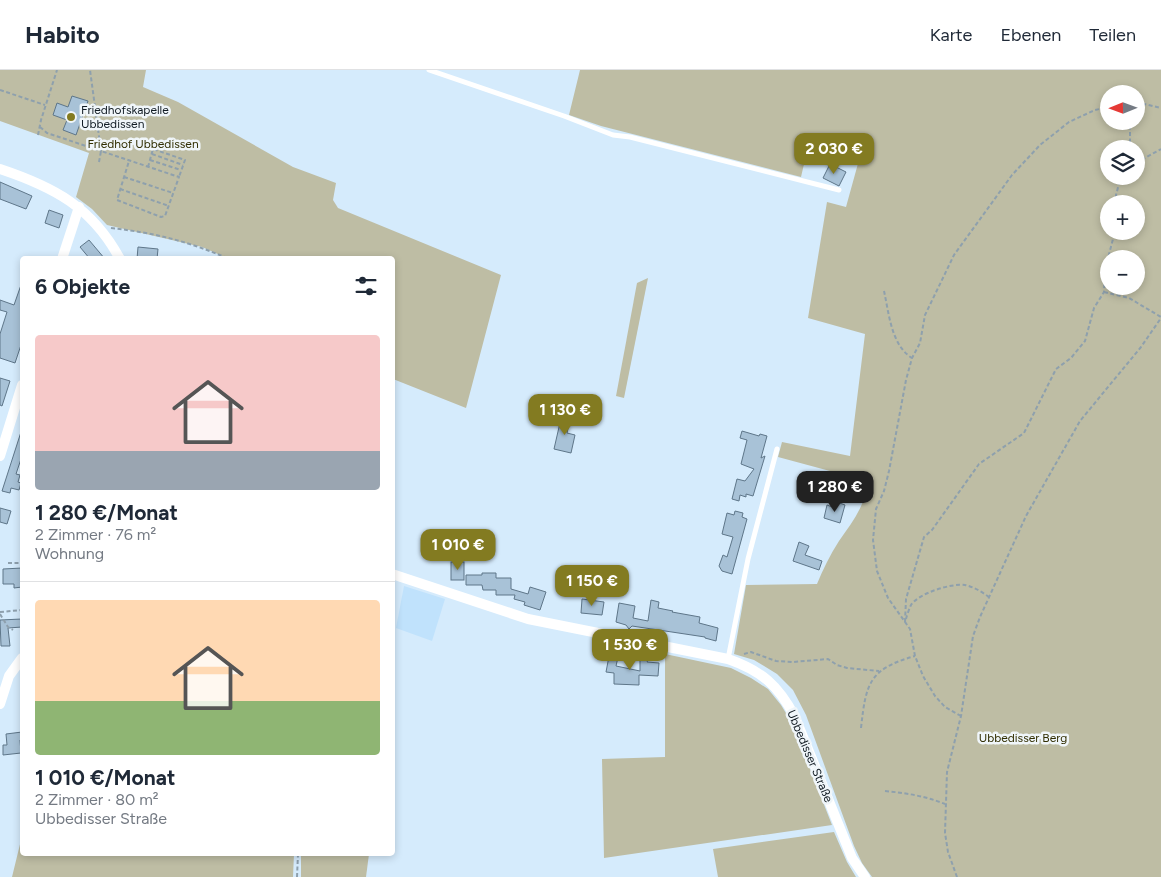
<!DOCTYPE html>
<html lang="de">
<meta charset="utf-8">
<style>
:root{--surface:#fff;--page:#f6f6f7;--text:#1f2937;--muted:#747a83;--line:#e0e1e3;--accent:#837b21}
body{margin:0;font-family:Figtree,sans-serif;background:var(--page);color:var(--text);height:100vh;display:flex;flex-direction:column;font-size:19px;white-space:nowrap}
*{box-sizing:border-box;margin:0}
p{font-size:16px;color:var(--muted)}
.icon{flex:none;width:28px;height:28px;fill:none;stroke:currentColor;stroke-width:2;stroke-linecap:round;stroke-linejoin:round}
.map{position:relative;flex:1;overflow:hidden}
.side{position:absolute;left:20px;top:186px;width:375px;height:600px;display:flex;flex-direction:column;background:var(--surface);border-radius:5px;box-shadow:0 2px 8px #0003}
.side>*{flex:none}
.needle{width:32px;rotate:269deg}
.fabs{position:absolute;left:1100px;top:15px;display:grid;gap:10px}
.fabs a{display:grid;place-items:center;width:45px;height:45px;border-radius:50%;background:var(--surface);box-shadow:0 2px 8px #0003;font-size:25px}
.price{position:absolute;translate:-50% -42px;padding:0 11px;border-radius:10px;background:var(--accent);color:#fff;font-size:16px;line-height:32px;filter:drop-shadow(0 1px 2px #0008)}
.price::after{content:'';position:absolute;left:50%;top:30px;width:15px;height:11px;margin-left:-8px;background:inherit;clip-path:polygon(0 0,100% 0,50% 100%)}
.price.on{background:#222;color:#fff}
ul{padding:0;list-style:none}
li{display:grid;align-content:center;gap:10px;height:265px;padding:0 15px}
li+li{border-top:1px solid var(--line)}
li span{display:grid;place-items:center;height:155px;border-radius:5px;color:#555}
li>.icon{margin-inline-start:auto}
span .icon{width:90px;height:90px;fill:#fffc;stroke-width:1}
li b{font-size:21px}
h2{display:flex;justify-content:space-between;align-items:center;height:60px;padding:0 15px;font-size:21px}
header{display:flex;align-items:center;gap:30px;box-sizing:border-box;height:70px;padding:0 25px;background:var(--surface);border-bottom:1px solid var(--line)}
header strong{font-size:24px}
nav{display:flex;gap:28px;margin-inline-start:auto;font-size:18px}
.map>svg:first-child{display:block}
</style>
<header>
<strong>Habito</strong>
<nav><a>Karte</a><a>Ebenen</a><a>Teilen</a></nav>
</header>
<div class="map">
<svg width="1161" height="807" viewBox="0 0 1161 807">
<rect width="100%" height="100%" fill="#d5ebfc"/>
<path fill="#c0e2fc" d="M404,516l41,13 -13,42 -36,-13z"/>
<g fill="#bebda4" fill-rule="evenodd">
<path d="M0,0h146l-3,17 35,15 115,65 43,16 -3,17 5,8 163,67 -35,133 -73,-29 -1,-120h-163l-27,-12 -95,-22 -15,-16 -16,-12 13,-44 -89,-32z"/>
<path d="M580,0h581v807h-289l-10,-14 -8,-17 -48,-131 -13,-25 -16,-16 -23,-14 -20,-6 12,-69 71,-1c6,-15 13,-29 22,-43 13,-19 27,-35 28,-60l-89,-24 4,-15 68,14 15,-122 -57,-16 19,-116 19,5 16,-58 -51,-15 -10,43 -200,-51 -32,-11zM1109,24h27v27h-27zM1109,79h27v27h-27zM1109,134h27v27h-27zM1109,189h27v27h-27z"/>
<path d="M648,208l-24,120 -8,-2 21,-113z"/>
<path d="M665,584l66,14 20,10 17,11 13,16 11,18 40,102 -228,33 -2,-99 63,-2z"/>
<path d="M834,762l13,30 9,15h-138l-5,-28z"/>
<path d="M22,766v18h272l-1,23h-281z"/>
<path d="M301,784h68l-3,23h-65z"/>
</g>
<g fill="#a8c2d7" stroke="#5e7689">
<path d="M72,26l16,5 -12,34 -13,-5 4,-10 -14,-5 4,-12 11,4z"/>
<path d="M830,94l16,8 -7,14 -16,-8z"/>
<path d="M0,112l32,14 -6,13 -26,-10z"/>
<path d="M49,140l14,5 -4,13 -14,-5z"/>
<path d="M89,170l16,19h-15l-10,-12z"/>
<path d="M138,177l20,2 -1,10h-20z"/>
<path d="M21,215h1v57l-7,21 -15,-5v-24l7,-22 -7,-2v-10l14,5z"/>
<path d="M0,308l10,3 -8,25 -2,-1z"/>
<path d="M562,344l9,2 -4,17 8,2 -4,18 -17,-4z"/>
<path d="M742,361l17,5 1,-2 7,2 -6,22 4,-2 -12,40 -7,-2v3l-6,-2 -1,6 -7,-2 5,-20 8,2 9,-12 -13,-5 6,-24 -7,-2z"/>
<path d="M21,362h1v27h-1l-5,15 4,1 -2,7 3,1 -2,7 -8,-2 -1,5 -8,-2z"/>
<path d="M837,432l8,3 -5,18 -16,-5 3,-13 8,3z"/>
<path d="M0,438l11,3 -4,13 -7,-2z"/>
<path d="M735,441l8,2 -1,4 5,2 -15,55 -10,-3 -3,-5 4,-11 4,2 6,-20 -11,-3 5,-21 7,2z"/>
<path d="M799,472l10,4 -4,9 17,6 -3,9 -26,-9z"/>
<rect x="451" y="492" width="13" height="18"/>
<path d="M22,498v19l-8,1v-4h-11v-15z"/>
<path d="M482,503h14v5h15v11l17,5 2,-7 16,5 -6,18 -16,-5 1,-3 -11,-3 1,-4h-19v-5h-13l-1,-5h-16v-10h16z"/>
<path d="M582,529l22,3 -2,13 -21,-2z"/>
<path d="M651,530l8,2 -1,6 15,3 -1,1 28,5 -1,6 19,5 -2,13 -11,-3v-1l-73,-11 -3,3 -3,-4 -10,-3 3,-19 16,3 -2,12 15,3z"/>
<path d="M22,549v8l-14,1 2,18h-9l-1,-26z"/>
<path d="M610,581l9,2 -3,13 24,5v-11h8l-1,2 12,1 -1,13 -19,-1v10l-25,-1v-11l-8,-1z"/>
<path d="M22,662v8h-2l1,13 -18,2v-10h4l-1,-11z"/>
</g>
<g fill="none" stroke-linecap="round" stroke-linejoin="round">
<g stroke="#8ea0ad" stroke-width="2" stroke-dasharray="4 2.5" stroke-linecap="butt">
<path d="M0,20l45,15"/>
<path d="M1136,32l25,6"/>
<path d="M40,57l7,6 54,18 -11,-81"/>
<path d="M38,65l3,-15 16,-50"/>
<path d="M1130,79v-28"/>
<path d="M152,84l31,11"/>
<path d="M150,90l31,10"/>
<path d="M99,92l2,-11 78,26 -14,39 -4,1 -44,-17 12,-39"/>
<path d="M1136,93l25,-14"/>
<path d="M148,97l5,-18 32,11 -6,17"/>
<path d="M124,107l49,16"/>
<path d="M120,119l49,17"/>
<path d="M1116,134v-9l5,-19"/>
<path d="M111,158c44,5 77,13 118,31"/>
<path d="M884,221c5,22 7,54 28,67"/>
<path d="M1104,222l25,6 32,19"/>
<path d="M8,493h14"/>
<path d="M0,542l22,-2"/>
<path d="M0,544l8,13 5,3"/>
<path d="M906,549c1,-4 3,-10 5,-14 8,-12 41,-22 54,-20 9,2 17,7 24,12"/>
<path d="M905,552l1,-23 18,-62 8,-7 47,-66 45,-31 32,-64 15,-11 14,-17 9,-33 10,-16 1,-22 10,-39"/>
<path d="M744,584l7,-2 25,9 17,1 35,-3 9,6 10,3 32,3"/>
<path d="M961,646l-16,-9 -10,-11 -12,-20 -8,-20 -5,-27 -22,-31 -11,-27 -4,-31 3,-31 8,-18 5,-20 17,-91 6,-22 8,-15 5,-28 29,-60 58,-80 28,-30 29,-23 26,-12 14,-3"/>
<path d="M861,658c5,-45 8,-59 54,-72"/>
<path d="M885,721c21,2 40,5 60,13"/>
<path d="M297,807l1,-23"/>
<path d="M957,807l-9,-25 -3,-19 2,-61 14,-56 12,-80 7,-19 46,-101 54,-95 61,-74 20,-29"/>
</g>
<g stroke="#fff" stroke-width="5">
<path d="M429,0l135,46 49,19 17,2 209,53"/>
<path d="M728,589l20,-100 29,-110"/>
</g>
<g stroke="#fff" stroke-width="10">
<path d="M0,99c54,18 92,38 120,90"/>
<path d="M62,189l17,-52"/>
<path d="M0,386l22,-71"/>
<path d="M392,504l136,45 200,40c34,12 50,26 67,58l57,141 13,19"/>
<path d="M0,634l9,-28 13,-18"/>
</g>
</g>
<circle fill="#837b21" stroke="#f0f6fa" stroke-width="2" cx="71" cy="47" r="5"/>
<g text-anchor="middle" stroke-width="5" stroke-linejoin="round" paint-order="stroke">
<g font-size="12" fill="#111b23" stroke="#f0f6fa" text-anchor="start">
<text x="81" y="44">Friedhofskapelle<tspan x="81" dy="14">Ubbedissen</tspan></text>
</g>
<g font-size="12" fill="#312e02" stroke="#f0f6fa">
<text x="143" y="78">Friedhof Ubbedissen</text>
<text x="1023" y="672">Ubbedisser Berg</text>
</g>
<g font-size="12" fill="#111b23" stroke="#f0f6fa">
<text transform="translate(810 686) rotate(67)" y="4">Ubbedisser Straße</text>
</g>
</g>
</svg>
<div class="fabs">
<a><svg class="needle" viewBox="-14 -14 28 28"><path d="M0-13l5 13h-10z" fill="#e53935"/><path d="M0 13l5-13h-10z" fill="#747a83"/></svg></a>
<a><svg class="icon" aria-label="layers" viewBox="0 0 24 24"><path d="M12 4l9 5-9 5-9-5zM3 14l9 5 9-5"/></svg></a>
<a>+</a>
<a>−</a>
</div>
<b class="price" style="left:834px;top:105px">2 030 €</b>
<b class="price" style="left:565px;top:366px">1 130 €</b>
<b class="price on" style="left:835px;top:443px">1 280 €</b>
<b class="price" style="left:458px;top:501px">1 010 €</b>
<b class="price" style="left:592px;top:537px">1 150 €</b>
<b class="price" style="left:630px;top:601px">1 530 €</b>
<section class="side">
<h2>6 Objekte<svg class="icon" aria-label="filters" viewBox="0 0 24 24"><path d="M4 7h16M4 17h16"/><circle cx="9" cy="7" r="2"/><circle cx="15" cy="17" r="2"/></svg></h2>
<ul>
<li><span style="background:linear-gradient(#f6c9c9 75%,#9aa5b1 0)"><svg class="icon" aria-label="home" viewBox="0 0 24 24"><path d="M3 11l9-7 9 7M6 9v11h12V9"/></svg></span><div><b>1 280 €/Monat</b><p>2 Zimmer · 76 m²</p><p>Wohnung</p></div></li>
<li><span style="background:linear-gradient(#ffd9b3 65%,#8fb573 0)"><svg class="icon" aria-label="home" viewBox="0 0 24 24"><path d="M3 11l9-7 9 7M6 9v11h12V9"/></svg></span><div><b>1 010 €/Monat</b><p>2 Zimmer · 80 m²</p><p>Ubbedisser Straße</p></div></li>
</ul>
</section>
</div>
